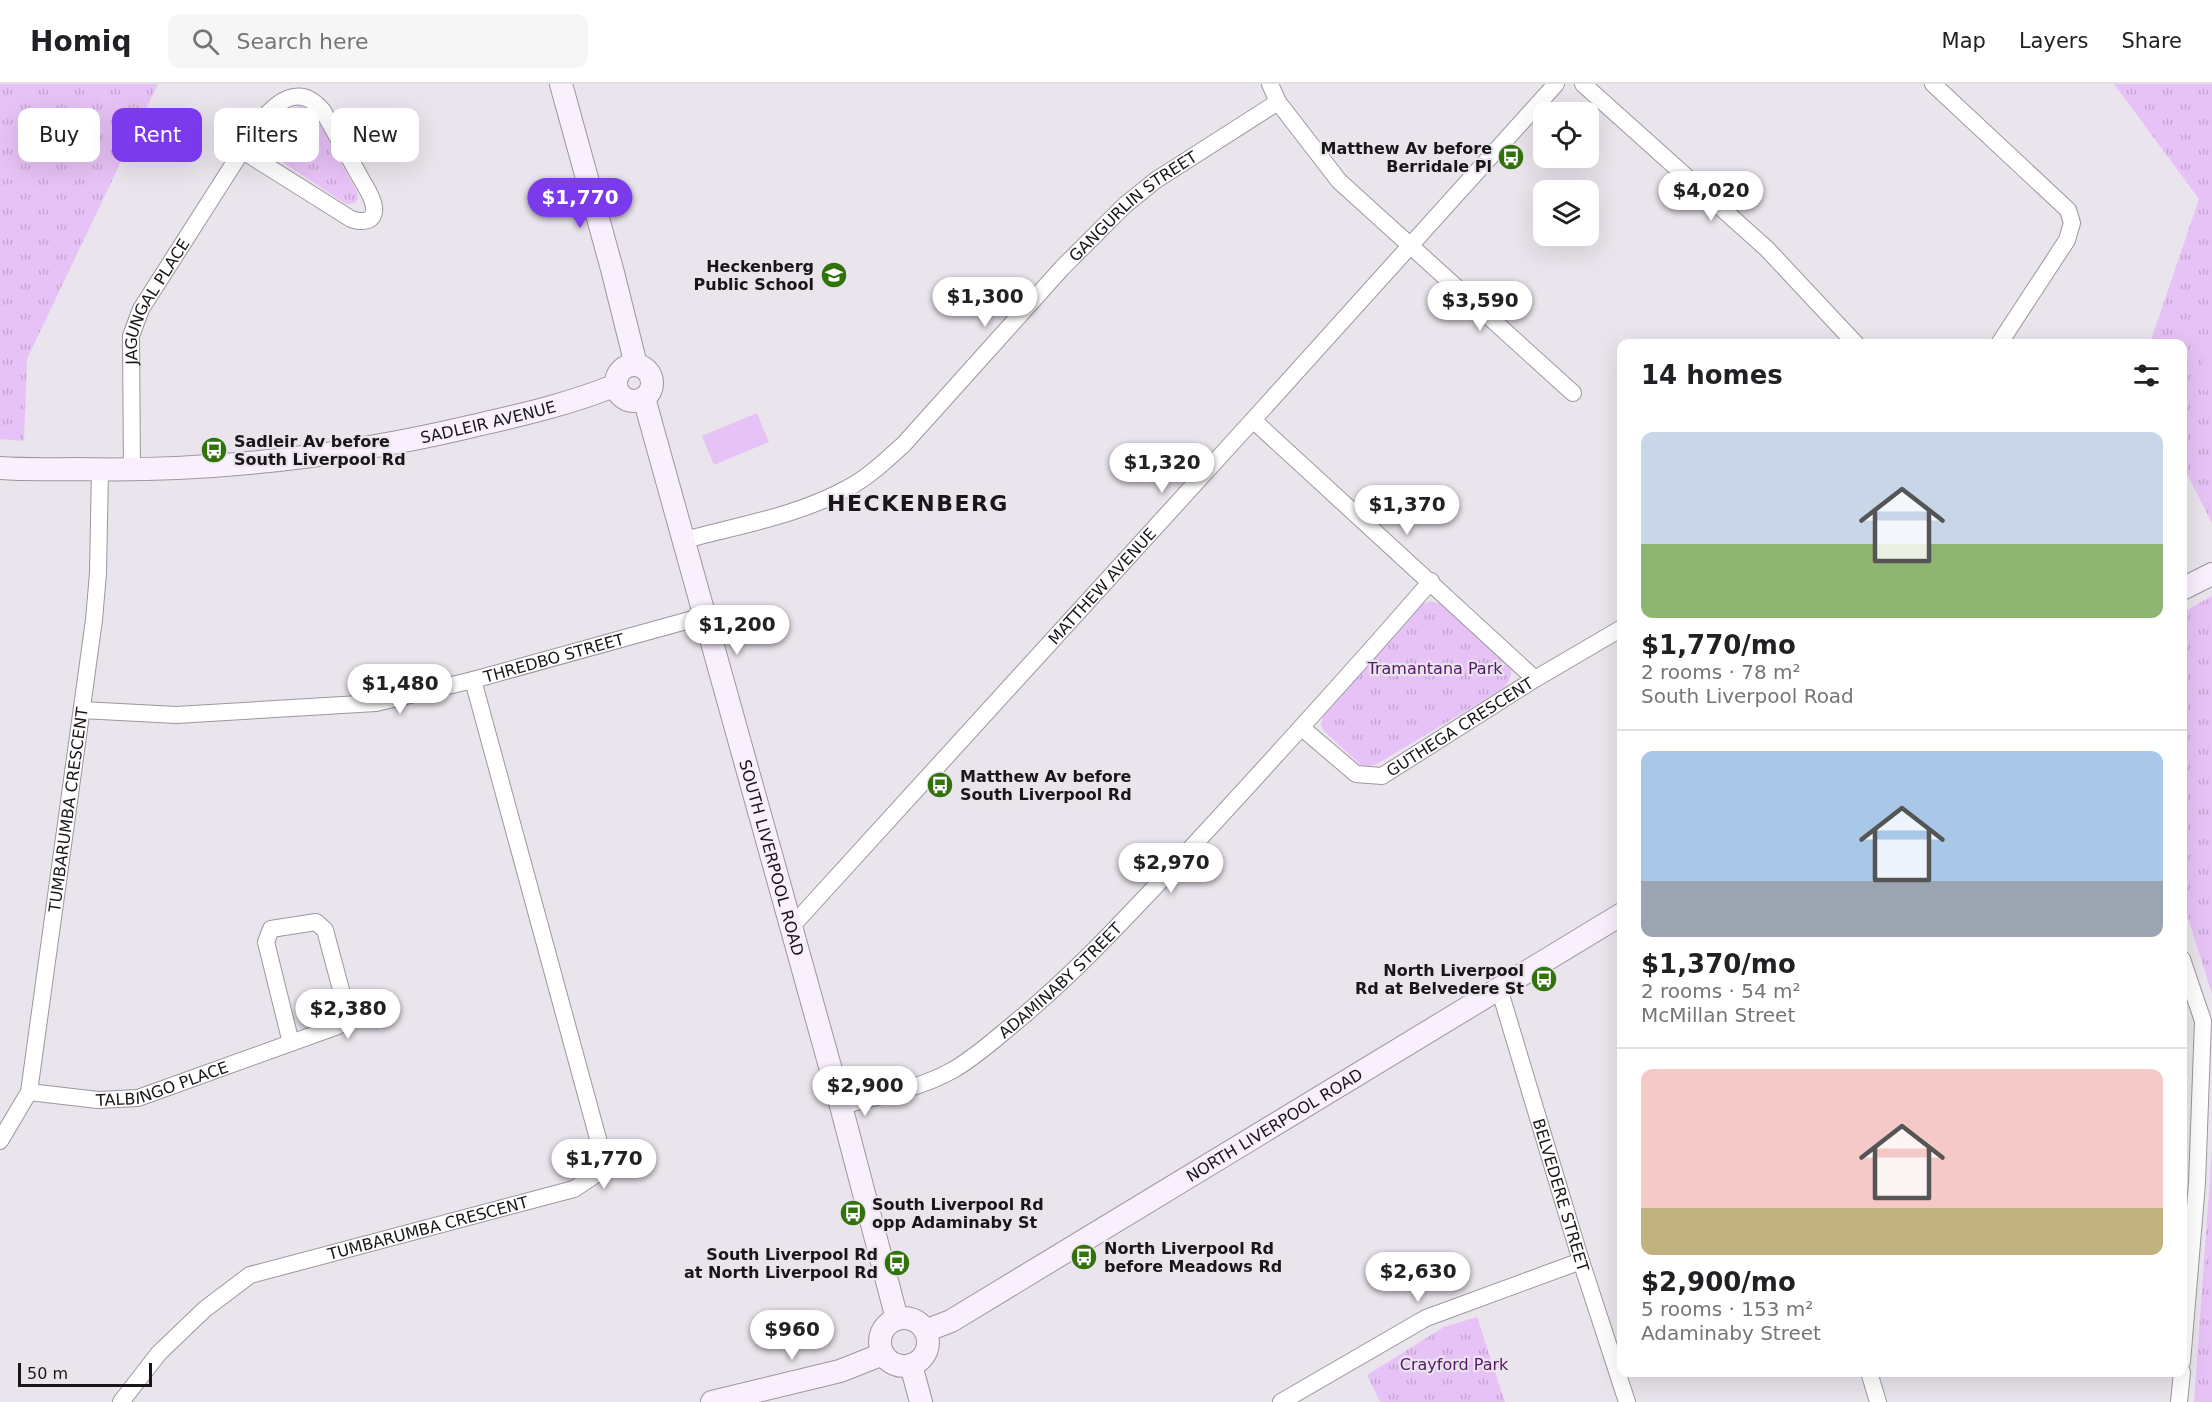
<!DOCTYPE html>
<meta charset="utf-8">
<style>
:root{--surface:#fff;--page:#f6f6f6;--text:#202124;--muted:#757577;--line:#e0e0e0;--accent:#7c3aed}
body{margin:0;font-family:"DejaVu Sans",sans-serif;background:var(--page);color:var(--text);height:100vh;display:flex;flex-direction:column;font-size:22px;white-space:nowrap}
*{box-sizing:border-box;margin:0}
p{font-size:20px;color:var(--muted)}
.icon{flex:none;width:33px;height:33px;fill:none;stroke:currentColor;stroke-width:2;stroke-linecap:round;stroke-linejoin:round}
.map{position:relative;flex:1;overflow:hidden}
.panel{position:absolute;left:1617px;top:255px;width:570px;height:1038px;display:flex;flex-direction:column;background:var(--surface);border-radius:12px;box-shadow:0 6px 24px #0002}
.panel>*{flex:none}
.guide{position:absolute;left:18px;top:24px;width:570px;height:54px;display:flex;gap:12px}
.fabs{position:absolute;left:1533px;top:18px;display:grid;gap:12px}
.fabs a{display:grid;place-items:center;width:66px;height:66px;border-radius:12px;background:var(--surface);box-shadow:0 6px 24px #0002;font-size:30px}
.scale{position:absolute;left:18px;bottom:15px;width:134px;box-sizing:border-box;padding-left:6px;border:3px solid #181618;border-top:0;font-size:16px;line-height:21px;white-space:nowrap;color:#181618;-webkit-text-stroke:4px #eae4ec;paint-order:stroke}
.price{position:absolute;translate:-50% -51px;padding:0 14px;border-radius:21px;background:#fff;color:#222;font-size:20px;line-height:39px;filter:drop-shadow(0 2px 3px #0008)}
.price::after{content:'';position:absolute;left:50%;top:36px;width:18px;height:14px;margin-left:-9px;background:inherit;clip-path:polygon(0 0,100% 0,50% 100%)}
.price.selected{background:var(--accent);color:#fff}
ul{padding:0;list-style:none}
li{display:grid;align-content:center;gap:12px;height:318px;padding:0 24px}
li+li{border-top:2px solid var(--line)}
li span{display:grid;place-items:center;height:186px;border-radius:12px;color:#555}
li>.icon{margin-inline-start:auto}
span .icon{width:108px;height:108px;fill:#fffc;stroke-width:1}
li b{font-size:26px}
h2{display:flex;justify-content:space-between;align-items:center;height:72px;padding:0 24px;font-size:26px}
.tag{padding:0 21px;border-radius:12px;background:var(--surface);box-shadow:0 6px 24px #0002;font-size:21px;line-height:54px}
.tag.selected{background:var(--accent);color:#fff}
header{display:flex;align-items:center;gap:36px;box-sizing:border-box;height:84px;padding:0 30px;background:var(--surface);border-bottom:2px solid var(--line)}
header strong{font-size:28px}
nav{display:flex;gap:33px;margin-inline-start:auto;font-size:21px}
.search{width:420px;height:54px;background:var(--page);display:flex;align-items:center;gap:15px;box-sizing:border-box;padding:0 21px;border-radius:12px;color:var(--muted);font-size:22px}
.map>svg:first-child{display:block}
</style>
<header>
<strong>Homiq</strong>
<div class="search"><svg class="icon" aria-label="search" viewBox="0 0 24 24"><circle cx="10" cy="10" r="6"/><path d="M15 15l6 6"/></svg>Search here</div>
<nav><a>Map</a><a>Layers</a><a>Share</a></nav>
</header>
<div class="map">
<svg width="2212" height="1318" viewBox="0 0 2212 1318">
<defs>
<pattern id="park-tufts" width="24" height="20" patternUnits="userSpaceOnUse" patternTransform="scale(1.5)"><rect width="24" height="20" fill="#e7c2f6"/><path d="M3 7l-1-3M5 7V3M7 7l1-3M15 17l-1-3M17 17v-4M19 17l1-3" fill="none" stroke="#c5a6d2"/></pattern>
</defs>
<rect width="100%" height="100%" fill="#eae4ec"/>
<g fill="url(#park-tufts)">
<path d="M0,0h158l-131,275 -3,82 -24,-2z"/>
<path d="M2114,0h98v439l-29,-57 -1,-122 -32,-1 49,-144z"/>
<path d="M300,22l10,3 5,5 42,78 1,7 -3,4 -9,1 -79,-52c-10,-24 12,-42 33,-46z"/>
<path d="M2212,512v398l-29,-92v-290z"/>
<path d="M1431,517l15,5 66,62c-1,10 -4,16 -11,22l-124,74 -8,2 -8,-1 -37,-34 -3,-6 3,-14 96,-106z"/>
<path d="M2212,1065v253h-18z"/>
<path d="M1477,1233l28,85h-125l-13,-27 77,-48z"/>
</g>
<g fill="#e7c2f6">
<path d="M2204,268l8,1v38l-11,-1z"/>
<path d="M757,329l12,29 -55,23 -12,-29z"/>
</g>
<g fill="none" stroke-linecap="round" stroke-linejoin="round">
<defs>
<g id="street">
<path d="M1270,0l8,18 61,79 234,212"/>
<path d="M1583,0l184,165 89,95"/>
<path d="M1933,0l135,126 4,13 -5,17 -68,104"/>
<path d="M1253,336l282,259"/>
<path id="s1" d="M132,387l-1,-135 10,-27 120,-188c18,-22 40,-37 62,-10 12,22 25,44 37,66 5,9 13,20 14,30 2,15 -12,16 -23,12l-108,-68"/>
<path id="s2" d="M685,456c54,-15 112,-24 161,-51 22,-11 40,-29 58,-45l158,-176 63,-63 31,-25 122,-78"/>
<path id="s3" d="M82,626l94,5 200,-12 97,-23 231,-64"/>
<path id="s4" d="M1302,644l54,46 26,2 153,-97 87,-51"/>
<path id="s5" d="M792,842l461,-506 303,-336"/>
<path d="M2182,875l21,62 -6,162 -15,179"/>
<path id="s6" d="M1499,904l82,273 46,141"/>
<path id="s7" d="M29,1008l69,8 40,-2 200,-72 9,-14 -22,-82 -9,-8 -45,7 -5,13 25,101"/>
<path id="s8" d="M841,1022c38,-10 78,-17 112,-36 21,-12 40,-29 58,-44 58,-47 108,-101 159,-155 88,-96 176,-191 261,-290"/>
<path id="s9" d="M0,1057l29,-49 65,-472 4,-47 2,-103"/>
<path d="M1869,1288l9,30"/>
<path id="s10" d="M121,1318l38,-49 46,-44 45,-34 324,-86 21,-14 8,-18 -130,-477"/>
<path d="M1281,1318l145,-84 155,-57"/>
<path d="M2179,1318l3,-30"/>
</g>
<g id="secondary">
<path d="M561,0l51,185 24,96"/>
<circle cx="634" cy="299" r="18"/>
<path id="s11" d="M644,314l197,708 56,213"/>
<path id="s12" d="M0,384c26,2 51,1 77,1 134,3 266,-12 396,-43 48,-11 97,-22 143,-41"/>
<path d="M2182,505l30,-15"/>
<circle cx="904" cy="1258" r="24"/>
<path id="s13" d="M925,1247l26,-10 671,-407"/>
<path d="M911,1281l10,37"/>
<path d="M712,1318l128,-31 43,-17"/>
</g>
</defs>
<use href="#street" stroke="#9c979f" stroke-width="18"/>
<use href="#secondary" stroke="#9c979f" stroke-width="24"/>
<use href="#street" stroke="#fff" stroke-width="16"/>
<use href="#secondary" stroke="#f9effd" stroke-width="22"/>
</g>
<defs>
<symbol id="bus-disc" viewBox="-11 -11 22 22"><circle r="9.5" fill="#32720b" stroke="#eae4ec"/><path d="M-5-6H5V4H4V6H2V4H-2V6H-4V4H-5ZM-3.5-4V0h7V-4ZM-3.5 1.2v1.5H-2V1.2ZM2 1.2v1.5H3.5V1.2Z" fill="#fff"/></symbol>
<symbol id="school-disc" viewBox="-11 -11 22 22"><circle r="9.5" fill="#32720b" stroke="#eae4ec"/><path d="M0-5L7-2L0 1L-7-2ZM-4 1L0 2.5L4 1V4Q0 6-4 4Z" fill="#fff"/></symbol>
</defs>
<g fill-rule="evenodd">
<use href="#bus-disc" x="1496" y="58" width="30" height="30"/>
<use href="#school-disc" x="819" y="176" width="30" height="30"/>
<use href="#bus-disc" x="199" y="351" width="30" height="30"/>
<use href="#bus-disc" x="925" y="686" width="30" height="30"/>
<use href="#bus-disc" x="1529" y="880" width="30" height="30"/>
<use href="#bus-disc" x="838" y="1114" width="30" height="30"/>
<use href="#bus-disc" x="1069" y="1158" width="30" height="30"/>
<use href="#bus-disc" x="882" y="1164" width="30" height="30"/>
</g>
<g text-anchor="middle" stroke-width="4.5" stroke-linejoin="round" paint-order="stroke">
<g font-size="16" font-weight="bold" fill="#181618" stroke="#eae4ec" text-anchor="end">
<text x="1492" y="70">Matthew Av before<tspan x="1492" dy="18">Berridale Pl</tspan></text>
<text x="814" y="188">Heckenberg<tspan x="814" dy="18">Public School</tspan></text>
<text x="234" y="363" text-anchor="start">Sadleir Av before<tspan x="234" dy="18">South Liverpool Rd</tspan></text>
<text x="960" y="698" text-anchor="start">Matthew Av before<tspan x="960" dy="18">South Liverpool Rd</tspan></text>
<text x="1524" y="892">North Liverpool<tspan x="1524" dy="18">Rd at Belvedere St</tspan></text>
<text x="872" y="1126" text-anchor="start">South Liverpool Rd<tspan x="872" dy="18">opp Adaminaby St</tspan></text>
<text x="1104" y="1170" text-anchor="start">North Liverpool Rd<tspan x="1104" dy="18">before Meadows Rd</tspan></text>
<text x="878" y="1176">South Liverpool Rd<tspan x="878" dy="18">at North Liverpool Rd</tspan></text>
</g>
<g font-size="16" fill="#181618" stroke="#eae4ec">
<text dy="6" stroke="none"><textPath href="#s2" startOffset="574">GANGURLIN STREET</textPath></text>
<text dy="6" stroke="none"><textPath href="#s1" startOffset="176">JAGUNGAL PLACE</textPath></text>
<text dy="6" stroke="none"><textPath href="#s12" startOffset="492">SADLEIR AVENUE</textPath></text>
<text dy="6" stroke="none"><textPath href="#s5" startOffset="460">MATTHEW AVENUE</textPath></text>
<text dy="6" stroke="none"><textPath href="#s3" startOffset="478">THREDBO STREET</textPath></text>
<text dy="6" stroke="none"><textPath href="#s4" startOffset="189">GUTHEGA CRESCENT</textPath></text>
<text dy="6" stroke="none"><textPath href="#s9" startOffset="342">TUMBARUMBA CRESCENT</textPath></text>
<text dy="6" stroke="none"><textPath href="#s11" startOffset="477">SOUTH LIVERPOOL ROAD</textPath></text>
<text dy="6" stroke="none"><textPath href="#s8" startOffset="258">ADAMINABY STREET</textPath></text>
<text dy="6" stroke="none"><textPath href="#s7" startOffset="136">TALBINGO PLACE</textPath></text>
<text dy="6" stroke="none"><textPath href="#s13" startOffset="406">NORTH LIVERPOOL ROAD</textPath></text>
<text dy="6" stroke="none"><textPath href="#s6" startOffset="216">BELVEDERE STREET</textPath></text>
<text dy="6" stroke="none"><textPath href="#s10" startOffset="366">TUMBARUMBA CRESCENT</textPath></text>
</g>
<g font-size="16" fill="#531866" stroke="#eae4ec">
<text x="1435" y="590">Tramantana Park</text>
<text x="1454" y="1286">Crayford Park</text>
</g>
<g font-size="22" font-weight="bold" letter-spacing="1.5" fill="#181618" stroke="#eae4ec">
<text x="918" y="427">HECKENBERG</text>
</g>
</g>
</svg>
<div class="fabs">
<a><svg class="icon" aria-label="locate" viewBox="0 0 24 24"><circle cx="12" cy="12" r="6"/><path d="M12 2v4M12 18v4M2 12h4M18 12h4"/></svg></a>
<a><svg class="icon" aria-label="layers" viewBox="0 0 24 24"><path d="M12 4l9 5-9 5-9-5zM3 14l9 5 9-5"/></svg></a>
</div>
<div class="scale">50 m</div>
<b class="price" style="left:1711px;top:138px">$4,020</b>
<b class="price selected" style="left:580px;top:145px">$1,770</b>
<b class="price" style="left:985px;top:244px">$1,300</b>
<b class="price" style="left:1480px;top:248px">$3,590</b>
<b class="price" style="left:1162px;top:410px">$1,320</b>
<b class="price" style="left:1407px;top:452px">$1,370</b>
<b class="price" style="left:737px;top:572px">$1,200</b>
<b class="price" style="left:400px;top:631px">$1,480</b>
<b class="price" style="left:1171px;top:810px">$2,970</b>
<b class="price" style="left:348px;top:956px">$2,380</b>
<b class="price" style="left:865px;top:1033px">$2,900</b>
<b class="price" style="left:604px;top:1106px">$1,770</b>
<b class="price" style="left:1418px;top:1219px">$2,630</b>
<b class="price" style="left:792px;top:1277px">$960</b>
<div class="guide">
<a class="tag">Buy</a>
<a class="tag selected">Rent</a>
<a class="tag">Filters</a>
<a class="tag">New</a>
</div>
<section class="panel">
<h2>14 homes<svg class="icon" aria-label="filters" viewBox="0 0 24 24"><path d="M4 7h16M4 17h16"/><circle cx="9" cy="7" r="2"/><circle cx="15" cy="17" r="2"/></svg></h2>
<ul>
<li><span style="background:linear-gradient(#c9d6e8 60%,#8fb573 0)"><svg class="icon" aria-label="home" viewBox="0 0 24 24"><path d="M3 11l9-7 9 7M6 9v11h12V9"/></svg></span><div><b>$1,770/mo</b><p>2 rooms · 78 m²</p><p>South Liverpool Road</p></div></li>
<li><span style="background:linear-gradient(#a9c7e8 70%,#9aa5b1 0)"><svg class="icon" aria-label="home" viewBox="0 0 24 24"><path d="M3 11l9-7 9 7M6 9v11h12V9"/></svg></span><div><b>$1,370/mo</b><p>2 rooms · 54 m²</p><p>McMillan Street</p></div></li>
<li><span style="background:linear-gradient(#f6c9c9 75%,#c2b280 0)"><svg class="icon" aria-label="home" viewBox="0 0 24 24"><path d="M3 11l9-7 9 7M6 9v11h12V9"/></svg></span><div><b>$2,900/mo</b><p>5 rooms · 153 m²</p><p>Adaminaby Street</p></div></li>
</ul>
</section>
</div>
